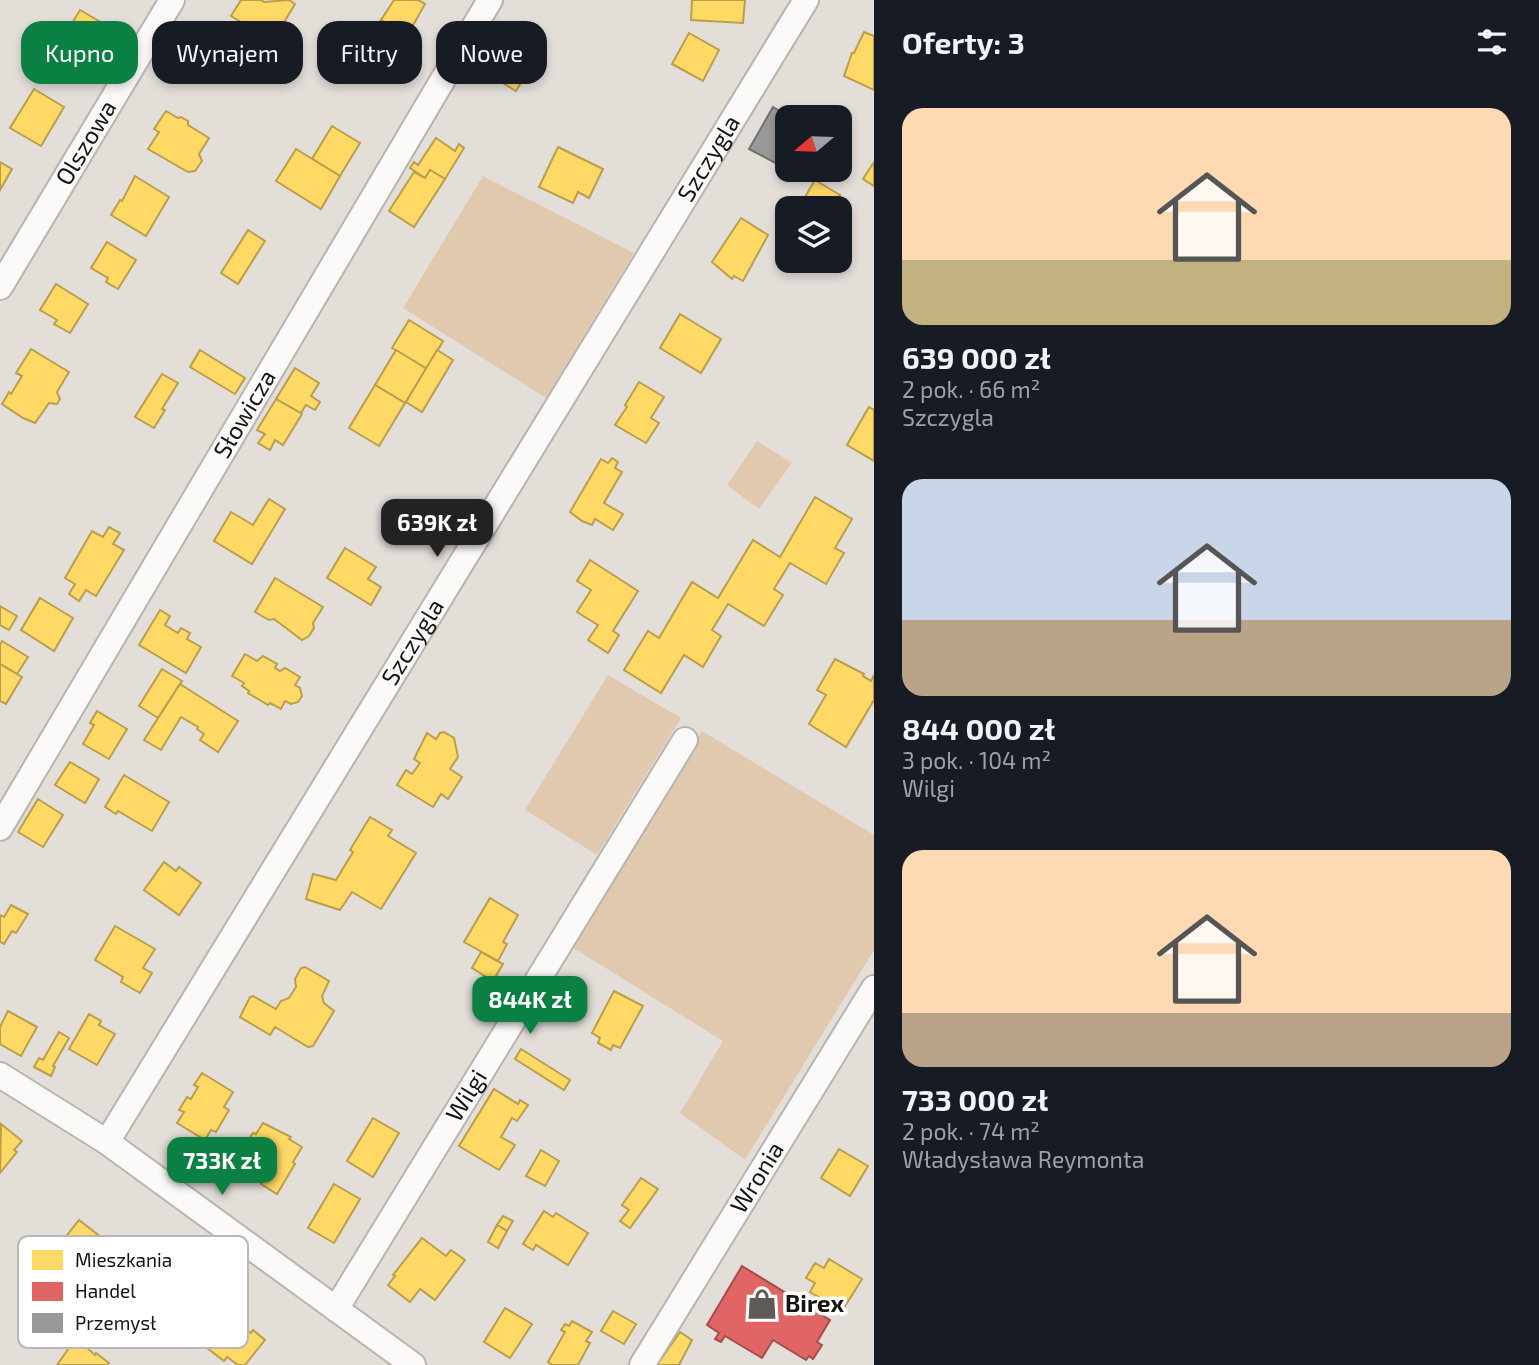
<!DOCTYPE html>
<html lang="pl">
<meta charset="utf-8">
<style>
:root{--surface:#171b24;--page:#20242c;--text:#f1f3f6;--muted:#9ea1a6;--accent:#0b8043}
body{margin:0;font-family:"Exo 2",sans-serif;background:var(--page);color:var(--text);height:100vh;display:flex;flex-direction:column;font-size:26px;white-space:nowrap}
*{box-sizing:border-box;margin:0}
p{font-size:23px;color:var(--muted)}
.icon{flex:none;width:38px;height:38px;fill:none;stroke:currentColor;stroke-width:2;stroke-linecap:round;stroke-linejoin:round}
.map{position:relative;flex:1;overflow:hidden}
.side{display:flex;flex-direction:column;background:var(--surface);width:665px}
.side>*{flex:none}
.top-card{position:absolute;left:21px;top:21px;width:665px;height:63px;display:flex;gap:14px}
.needle{width:46px;rotate:251deg}
.tools{position:absolute;left:775px;top:105px;display:grid;gap:14px}
.tools a{display:grid;place-items:center;width:77px;height:77px;border-radius:14px;background:var(--surface);box-shadow:0 4px 10px #0003;font-size:35px}
.price{position:absolute;translate:-50% -60px;padding:0 16px;border-radius:14px;background:var(--accent);color:#fff;font-size:23px;line-height:46px;filter:drop-shadow(0 2px 4px #0008)}
.price::after{content:'';position:absolute;left:50%;top:42px;width:21px;height:16px;margin-left:-10px;background:inherit;clip-path:polygon(0 0,100% 0,50% 100%)}
.price.on{background:#222;color:#fff}
ul{padding:0;list-style:none}
li{display:grid;align-content:center;gap:14px;height:371px;padding:0 28px}
li span{display:grid;place-items:center;height:217px;border-radius:21px;color:#555}
li>.icon{margin-inline-start:auto}
span .icon{width:126px;height:126px;fill:#fffc;stroke-width:1}
li b{font-size:30px}
h2{display:flex;justify-content:space-between;align-items:center;height:84px;padding:0 28px;font-size:30px}
.chip{padding:0 24px;border-radius:21px;background:var(--surface);box-shadow:0 4px 10px #0003;font-size:24px;line-height:63px}
.chip.on{background:var(--accent);color:#fff}
main{display:flex;flex:1;min-height:0}
.map>svg:first-child{display:block}
</style>
<main>
<div class="map">
<svg width="874" height="1365" viewBox="0 0 874 1365">
<rect width="100%" height="100%" fill="#e4ded9"/>
<g fill="#e1c9b0">
<path d="M483,176l151,77 -88,145 -143,-90z"/>
<path d="M757,441l35,22 -33,46 -32,-24z"/>
<path d="M608,675l73,43 -84,137 -72,-45z"/>
<path d="M702,731l172,104v115l-129,210 -65,-47 43,-72 -151,-94z"/>
</g>
<g fill="#ffd966" stroke="#b99e4c" stroke-width="2">
<path d="M241,0h20l3,2 25,-2 6,4 -41,68 -19,-12 16,-26 9,6 3,-5 -32,-19z"/>
<path d="M394,0h24l7,4 -18,32 -26,-16z"/>
<path d="M692,0h53l-2,23 -52,-3z"/>
<path d="M80,10l31,18 -24,40 -31,-18z"/>
<path d="M381,20l40,24 -16,28 -40,-24z"/>
<path d="M864,32l10,4v54l-30,-14 8,-23h2z"/>
<path d="M689,33l30,17 -16,31 -31,-17z"/>
<path d="M489,47l39,24 -12,20 -39,-24z"/>
<path d="M34,89l30,18 -23,39 -31,-18z"/>
<path d="M166,111l12,7 3,-1 7,4v4l21,13 -10,16 3,7 -7,10 -7,1 -40,-23 11,-17 -5,-3z"/>
<path d="M332,126l28,17 -20,33 -28,-17z"/>
<path d="M436,138l19,13 4,-7 5,4 -19,31 -15,-9 -5,8 -15,-10 4,-6 4,3z"/>
<path d="M558,147l45,22 -14,29 -11,-6 -5,11 -34,-16z"/>
<path d="M296,149l44,27 -19,33 -45,-28z"/>
<path d="M0,162l12,7 -12,21z"/>
<path d="M874,162v24l-11,-7z"/>
<path d="M430,170l15,9 -31,48 -25,-16 25,-39 11,6z"/>
<path d="M135,176l34,21 -23,39 -35,-21 9,-15 2,1z"/>
<path d="M815,180l25,15 -8,13h-38l4,-6 3,2z"/>
<path d="M741,218l27,17 -25,46 -9,-5 -2,3 -20,-17z"/>
<path d="M248,230l17,11 -27,43 -17,-11z"/>
<path d="M107,242l29,18 -18,29 -12,-7 2,-4 -17,-10z"/>
<path d="M56,284l32,20 -18,29 -16,-9 3,-4 -17,-10z"/>
<path d="M680,314l41,25 -20,34 -41,-25z"/>
<path d="M409,320l34,21 -16,28 -35,-21z"/>
<path d="M31,349l38,23 -12,20 3,7 -3,5 -8,-1 -14,20 -12,-5 -21,-14 7,-12 2,2 11,-18 -6,-3z"/>
<path d="M200,350l45,28 -10,16 -45,-27z"/>
<path d="M396,350l31,19 -22,34 -30,-18z"/>
<path d="M437,350l16,10 -31,52 -16,-10z"/>
<path d="M295,368l24,15 -8,13 9,6 -5,8 -9,-5 -5,8 -25,-14z"/>
<path d="M162,374l16,9 -16,26 3,1 -11,18 -19,-11z"/>
<path d="M639,382l25,15 -13,21 8,5 -13,20 -31,-18 12,-18 -2,-2z"/>
<path d="M375,385l30,18 -26,43 -30,-18z"/>
<path d="M276,399l26,15 -19,31 -8,-5 -5,10 -12,-7 7,-9 -8,-4z"/>
<path d="M869,407l5,3v51l-27,-16z"/>
<path d="M612,458l6,4 -3,6 7,4 -18,31 19,11 -10,16 -18,-11 -3,6 -10,-4 -12,-9 31,-53 7,4z"/>
<path d="M815,497l37,22 -17,29 9,5 -18,31 -36,-21 -16,26 9,6 -19,31 -36,-22 -16,26 9,6 -18,31 -19,-12 -23,38 -37,-23 24,-39 11,7 33,-56 26,16 35,-58 27,17z"/>
<path d="M269,499l16,10 -33,55 -38,-23 17,-29 22,13z"/>
<path d="M109,527l11,6 -7,11 11,6 -28,46 -10,-6 -7,11 -10,-7 6,-10 -10,-6 27,-47 11,6z"/>
<path d="M345,548l31,19 -8,12 13,8 -10,18 -44,-27z"/>
<path d="M590,560l48,31 -25,40 6,4 -11,18 -20,-13 10,-15 -21,-13 14,-22 -14,-9z"/>
<path d="M275,578l48,29 -10,16 1,5 -5,8 -7,4 -28,-21 -5,1 -14,-8z"/>
<path d="M40,598l33,20 -19,33 -33,-21z"/>
<path d="M0,606l17,10 -8,14 -9,-5z"/>
<path d="M160,610l10,6 -5,9 13,8 3,-5 9,5 -3,6 14,8 -15,26 -47,-28z"/>
<path d="M2,641l26,16 -11,17 -17,-10v-19z"/>
<path d="M245,654l12,7 6,-5 14,8 -2,4 5,3 5,-3 15,9 -5,8 5,3 2,8 -4,6 -7,2 -6,-3 -4,8 -11,-6 -2,2 -20,-12 1,-2 -7,-5 2,-3 -12,-7z"/>
<path d="M835,659l29,15 -1,2 8,5 3,-6v25l-28,47 -37,-23 17,-29 -9,-5z"/>
<path d="M0,664l22,13 -16,27 -6,-3z"/>
<path d="M162,669l20,12 -24,37 -19,-12z"/>
<path d="M180,684l58,37 -20,31 -18,-12 4,-6 -7,-5 1,-2 -17,-10 -20,33 -17,-10z"/>
<path d="M97,711l30,18 -18,30 -26,-15 11,-19 -4,-2z"/>
<path d="M444,732l10,6 4,19 -8,12 12,8 -14,22 -7,-5 -8,13 -36,-22 9,-15 6,4 8,-11 -6,-4 13,-26 9,6 4,-6z"/>
<path d="M70,762l29,17 -14,24 -30,-18z"/>
<path d="M124,775l45,27 -17,29 -34,-20 -2,3 -11,-7z"/>
<path d="M38,799l25,16 -20,32 -25,-15z"/>
<path d="M370,817l22,13 -4,6 28,17 -35,56 -29,-17 -12,18 -34,-11 7,-25 23,6 17,-28 -3,-2z"/>
<path d="M164,862l12,9 3,-4 22,16 -22,32 -35,-25z"/>
<path d="M490,898l28,17 -15,27 4,2 -9,17 -34,-19z"/>
<path d="M11,905l17,9 -12,19 -4,-2 -8,13 -4,-2v-27l4,2z"/>
<path d="M115,926l40,23 -12,19 9,5 -12,20 -19,-11 2,-5 -28,-17z"/>
<path d="M481,952l22,12 -10,17 -21,-13z"/>
<path d="M305,967l24,14 -7,15 2,7 10,8 -21,35 -5,1 -33,-20 -5,8 -30,-18 10,-20 3,-1 23,13 5,-8 8,-3 7,-11 -1,-8 6,-11z"/>
<path d="M614,991l29,15 -23,42 -7,-3 -2,5 -13,-7 2,-5 -8,-5z"/>
<path d="M8,1011l29,16 -16,29 -21,-12v-17z"/>
<path d="M89,1014l12,7 -2,4 16,9 -18,31 -28,-16z"/>
<path d="M59,1032l10,6 -16,28 2,1 -4,9 -17,-9 5,-9 4,2z"/>
<path d="M521,1049l49,31 -6,10 -49,-31z"/>
<path d="M202,1073l31,19 -9,15 5,3 -13,22 -5,-2 -6,10 -28,-17 7,-11 -5,-2 8,-13 4,2 7,-12 -4,-2z"/>
<path d="M494,1089l24,15 2,-4 8,5 -11,16 -5,-3 -11,19 14,8 -16,25 -40,-24z"/>
<path d="M373,1118l26,15 -26,44 -26,-16z"/>
<path d="M263,1123l28,14 -2,2 13,8 -9,15 2,2 -18,30 -16,-10 8,-12 -26,-16 7,-11 -4,-2 7,-10 3,1z"/>
<path d="M1,1124l21,17 -8,9 3,2 -17,21z"/>
<path d="M839,1149l29,17 -18,30 -29,-18z"/>
<path d="M541,1150l18,11 -14,25 -19,-10z"/>
<path d="M641,1178l17,11 -28,39 -10,-7 9,-11 -7,-5z"/>
<path d="M334,1184l26,15 -26,44 -26,-15z"/>
<path d="M544,1211l9,6 3,-4 32,20 -20,32 -32,-20 -3,5 -10,-6z"/>
<path d="M503,1216l10,5 -6,10 -10,-6z"/>
<path d="M79,1220l31,24 -21,28 -32,-24z"/>
<path d="M497,1225l10,6 -9,17 -10,-6z"/>
<path d="M422,1238l24,18 5,-6 14,10 -30,40 -15,-11 -10,13 -22,-17 7,-9 -2,-1z"/>
<path d="M829,1259l33,20 -20,32 -32,-19 5,-9 -9,-5 9,-15 9,5z"/>
<path d="M224,1308l14,11 -2,2 15,12 2,-3 12,10 -20,25h-7l-11,-8 -3,4 -26,-20z"/>
<path d="M505,1308l27,16 -22,34 -26,-16z"/>
<path d="M613,1311l23,13 -12,20 -23,-13z"/>
<path d="M572,1321l20,11 -6,9 4,2 -12,22h-26l-4,-3 17,-30 -4,-2 4,-6 4,2z"/>
<path d="M680,1332l12,8 -13,25h-22z"/>
<path d="M76,1338l19,17 1,-2 13,10 -2,2h-50z"/>
</g>
<path fill="#e06666" stroke="#a44d4c" stroke-width="2" d="M742,1266l88,54 -13,22 5,3 -9,14 -4,-3 -3,4 -33,-20 -11,18 -37,-22 -4,6 -6,-3 4,-6 -12,-8z"/>
<path fill="#999" stroke="#727170" stroke-width="2" d="M773,107l17,10h-2l-1,52 -38,-20z"/>
<g fill="none" stroke-linecap="round" stroke-linejoin="round">
<defs>
<g id="minor">
<path id="s1" d="M0,287l172,-287"/>
<path id="s2" d="M0,828l490,-828"/>
<path d="M0,1075l107,67 306,223"/>
<path id="s3" d="M107,1142l699,-1142"/>
<path id="s4" d="M336,1309l349,-569"/>
<path id="s5" d="M642,1365l232,-377"/>
</g>
</defs>
<use href="#minor" stroke="#b8b4af" stroke-width="28"/>
<use href="#minor" stroke="#fbfaf9" stroke-width="24"/>
</g>
<defs>
<symbol id="shop-bare" viewBox="-9 -9 18 18"><path d="M-5-2.5h2.3a2.7 3.5 0 0 1 5.4 0H5L5.5 6h-11ZM-1.5-2.5h3a1.5 2.3 0 0 0-3 0Z" fill="#5f5a56" stroke="#fff" stroke-width="2.5" paint-order="stroke"/></symbol>
</defs>
<g fill-rule="evenodd">
<use href="#shop-bare" x="740" y="1282" width="44" height="44"/>
</g>
<g text-anchor="middle" stroke-width="7" stroke-linejoin="round" paint-order="stroke">
<g font-size="24" fill="#171310" stroke="#fff">
<text dy="8" stroke="none"><textPath href="#s1" startOffset="168">Olszowa</textPath></text>
<text dy="8" stroke="none"><textPath href="#s3" startOffset="1153">Szczygla</textPath></text>
<text dy="8" stroke="none"><textPath href="#s2" startOffset="481">Słowicza</textPath></text>
<text dy="8" stroke="none"><textPath href="#s3" startOffset="586">Szczygla</textPath></text>
<text dy="8" stroke="none"><textPath href="#s4" startOffset="250">Wilgi</textPath></text>
<text dy="8" stroke="none"><textPath href="#s5" startOffset="220">Wronia</textPath></text>
</g>
<g font-size="24" font-weight="bold" fill="#171310" stroke="#fff" text-anchor="start">
<text x="785" y="1312">Birex</text>
</g>
</g>
<rect x="18" y="1236" width="230" height="112" rx="10" fill="#fff" stroke="#b9b8b7" stroke-width="2"/>
<rect x="32" y="1250" width="31" height="20" fill="#ffd966"/>
<rect x="32" y="1282" width="31" height="19" fill="#e06666"/>
<rect x="32" y="1313" width="31" height="20" fill="#999"/>
<g font-size="19" fill="#171310">
<text x="75" y="1267">Mieszkania</text>
<text x="75" y="1298">Handel</text>
<text x="75" y="1330">Przemysł</text>
</g>
</svg>
<div class="tools">
<a><svg class="needle" viewBox="-14 -14 28 28"><path d="M0-13l5 13h-10z" fill="#e53935"/><path d="M0 13l5-13h-10z" fill="#9ea1a6"/></svg></a>
<a><svg class="icon" aria-label="layers" viewBox="0 0 24 24"><path d="M12 4l9 5-9 5-9-5zM3 14l9 5 9-5"/></svg></a>
</div>
<b class="price on" style="left:437px;top:559px">639K zł</b>
<b class="price" style="left:530px;top:1036px">844K zł</b>
<b class="price" style="left:222px;top:1197px">733K zł</b>
<div class="top-card">
<a class="chip on">Kupno</a>
<a class="chip">Wynajem</a>
<a class="chip">Filtry</a>
<a class="chip">Nowe</a>
</div>
</div>
<section class="side">
<h2>Oferty: 3<svg class="icon" aria-label="filters" viewBox="0 0 24 24"><path d="M4 7h16M4 17h16"/><circle cx="9" cy="7" r="2"/><circle cx="15" cy="17" r="2"/></svg></h2>
<ul>
<li><span style="background:linear-gradient(#ffd9b3 70%,#c2b280 0)"><svg class="icon" aria-label="home" viewBox="0 0 24 24"><path d="M3 11l9-7 9 7M6 9v11h12V9"/></svg></span><div><b>639 000 zł</b><p>2 pok. · 66 m²</p><p>Szczygla</p></div></li>
<li><span style="background:linear-gradient(#c9d6e8 65%,#b9a48a 0)"><svg class="icon" aria-label="home" viewBox="0 0 24 24"><path d="M3 11l9-7 9 7M6 9v11h12V9"/></svg></span><div><b>844 000 zł</b><p>3 pok. · 104 m²</p><p>Wilgi</p></div></li>
<li><span style="background:linear-gradient(#ffd9b3 75%,#b9a48a 0)"><svg class="icon" aria-label="home" viewBox="0 0 24 24"><path d="M3 11l9-7 9 7M6 9v11h12V9"/></svg></span><div><b>733 000 zł</b><p>2 pok. · 74 m²</p><p>Władysława Reymonta</p></div></li>
</ul>
</section>
</main>
